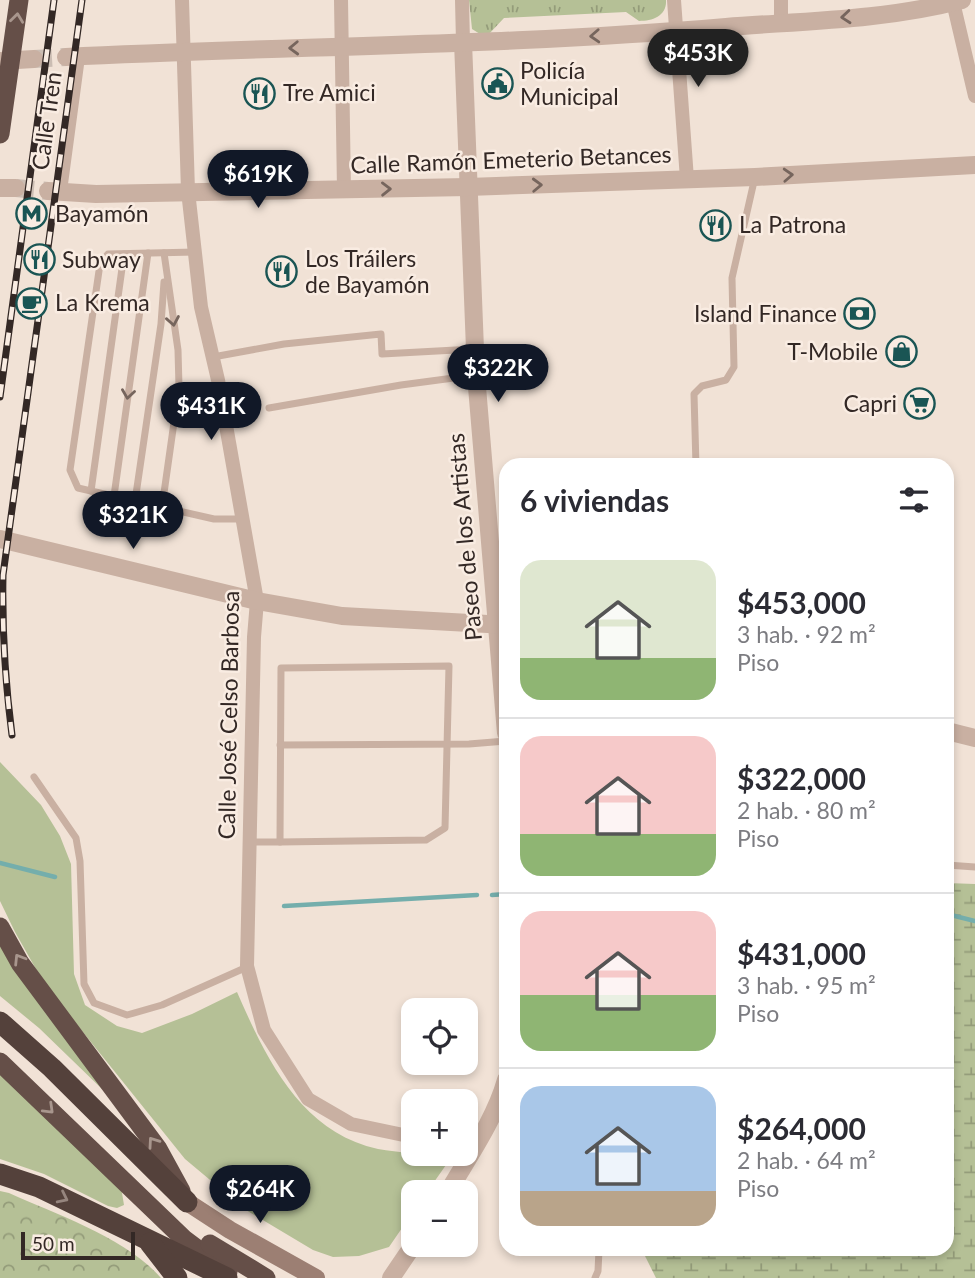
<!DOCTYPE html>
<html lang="es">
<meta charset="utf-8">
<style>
:root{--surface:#fff;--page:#f7f7f7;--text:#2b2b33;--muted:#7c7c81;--line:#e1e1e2;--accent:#111827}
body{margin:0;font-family:Lato,sans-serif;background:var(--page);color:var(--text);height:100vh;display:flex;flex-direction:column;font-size:26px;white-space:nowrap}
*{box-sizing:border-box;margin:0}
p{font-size:23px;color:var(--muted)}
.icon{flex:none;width:38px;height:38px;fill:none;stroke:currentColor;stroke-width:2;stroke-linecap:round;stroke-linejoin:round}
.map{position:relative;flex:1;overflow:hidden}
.side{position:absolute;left:499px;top:458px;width:455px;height:798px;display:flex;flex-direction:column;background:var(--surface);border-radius:21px;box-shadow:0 4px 10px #0003}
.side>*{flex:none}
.fabs{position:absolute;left:401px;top:998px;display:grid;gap:14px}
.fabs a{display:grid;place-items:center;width:77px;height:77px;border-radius:14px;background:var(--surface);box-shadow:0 4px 10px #0003;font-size:35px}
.scale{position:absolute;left:21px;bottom:18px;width:114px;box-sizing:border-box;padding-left:7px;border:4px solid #332825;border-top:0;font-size:19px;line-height:24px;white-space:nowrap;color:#332825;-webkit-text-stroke:5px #f9ece2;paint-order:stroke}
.price{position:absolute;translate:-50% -60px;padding:0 16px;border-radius:24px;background:var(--accent);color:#fff;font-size:23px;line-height:46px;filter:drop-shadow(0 2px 4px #0008)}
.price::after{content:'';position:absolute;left:50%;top:42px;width:21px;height:16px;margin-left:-10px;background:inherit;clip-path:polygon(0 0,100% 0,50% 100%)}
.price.current{background:#222;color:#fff}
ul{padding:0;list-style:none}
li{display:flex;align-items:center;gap:21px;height:175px;padding:0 21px}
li+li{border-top:2px solid var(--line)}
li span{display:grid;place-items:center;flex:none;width:196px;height:140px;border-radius:21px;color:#555}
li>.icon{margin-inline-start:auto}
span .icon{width:84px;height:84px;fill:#fffc;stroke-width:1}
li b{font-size:30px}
h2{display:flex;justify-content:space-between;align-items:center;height:84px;padding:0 21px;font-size:30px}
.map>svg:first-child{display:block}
</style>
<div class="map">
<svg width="975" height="1278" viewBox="0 0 975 1278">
<defs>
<pattern id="forest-crowns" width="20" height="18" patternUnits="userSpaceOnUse" patternTransform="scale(1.75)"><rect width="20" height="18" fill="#b5c096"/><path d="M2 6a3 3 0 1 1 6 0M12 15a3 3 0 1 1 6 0" fill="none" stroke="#949c7a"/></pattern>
<pattern id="wetland-marsh" width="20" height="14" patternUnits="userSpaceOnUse" patternTransform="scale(1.75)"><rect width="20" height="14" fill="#b5c096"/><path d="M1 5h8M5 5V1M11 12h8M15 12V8" fill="none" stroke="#949c7a"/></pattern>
<pattern id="park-tufts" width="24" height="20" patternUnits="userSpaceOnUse" patternTransform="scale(1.75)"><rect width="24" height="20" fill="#b5c096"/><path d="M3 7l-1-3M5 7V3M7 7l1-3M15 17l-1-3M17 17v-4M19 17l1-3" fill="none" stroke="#949c7a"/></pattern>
</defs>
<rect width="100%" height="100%" fill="#f1e2d6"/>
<g fill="#b5c096">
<path d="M0,762l41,43 19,31 11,28 3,110 11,31 32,21 25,7 50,-19 45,-22c29,66 63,140 141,157 21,4 43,4 64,7l4,9 -19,27h-14v20l-24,35 -30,9 -26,1 -20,-7 -67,-40 -61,-51 -140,-174 -30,-53 -15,-31z"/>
<path d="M0,941l103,147 -1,1 -63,-61 -39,-32z"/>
<path d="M0,1069l121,118 3,18 -7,3 -9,-2 -64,-32 -44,-15z"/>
</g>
<path fill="url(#forest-crowns)" d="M0,1191l9,2c49,22 117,45 152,85h-161z"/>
<path fill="url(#wetland-marsh)" d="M947,883l28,1v394h-319l-14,-28h305z"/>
<path fill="url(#park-tufts)" d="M469,0h197c1,16 -13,21 -27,21l-13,-9 -122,6 -16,17 -8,-1 -8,-5z"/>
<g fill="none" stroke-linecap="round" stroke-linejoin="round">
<g stroke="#74aeac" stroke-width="4.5">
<path d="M0,863l55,14"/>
<path d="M492,895l14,-1"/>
<path d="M284,906l193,-11"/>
<path d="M947,914l28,7"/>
</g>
<g stroke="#cbbdb3" stroke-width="18" stroke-dasharray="18 9" stroke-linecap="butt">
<path d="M34,59l32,-2"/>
<path d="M16,188l32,3"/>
</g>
<g stroke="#c9b0a2" stroke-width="7">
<path d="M195,252l-87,2 -8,10 -30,206 8,18 136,31h28"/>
<path d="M213,357l71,-13 97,-10 1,20 92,-5"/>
<path d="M269,408l132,-23 75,-10"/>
<path d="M696,466l-2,-72 8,-8 24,-6 8,-13 -2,-89 23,-101"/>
<path d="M91,491l33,-237"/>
<path d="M114,496l34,-243"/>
<path d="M135,501l26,-177 3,-42"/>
<path d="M162,507l17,-120 -1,-37 -14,-97"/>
<path d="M449,666l-4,162 -19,12 -146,2 1,-174z"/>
<path d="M280,745l189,-1 37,-3"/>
<path d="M34,777l42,61 4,23 4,123 10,19 33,12 35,-10 85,-38"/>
<path d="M250,842h30"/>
<path d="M947,865l28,2"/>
<path d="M595,1278l3,-7 1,-21"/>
</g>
<g stroke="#c9b0a2" stroke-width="14">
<path d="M182,0l6,191 13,116 17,73 39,221 -3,36 -7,329 17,64 44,69 43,25 62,13"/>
<path d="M341,0l3,190"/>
<path d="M462,0l1,42"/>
<path d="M674,0l13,179"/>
<path d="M953,2l22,94"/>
<path d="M781,23v-23"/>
<path d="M60,191l18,-134"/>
</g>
<g stroke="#c9b0a2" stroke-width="18">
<path d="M463,42l13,333 30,358"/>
<path d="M66,57c220,-11 441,-11 660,-30 78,-6 160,-7 236,-27"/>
<path d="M0,61l34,-2"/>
<path d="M0,188h16"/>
<path d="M48,191l48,3 372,-7 287,-10 220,-12"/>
<path d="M0,539l257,62 85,15 164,9"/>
<path d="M947,731l28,7"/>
<path d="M448,1192c21,-36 47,-73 58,-112"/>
<path d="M391,1278l23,-34"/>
</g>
<path stroke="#9c7f73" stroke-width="18" d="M187,1202l43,28 86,48"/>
<g stroke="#654f48" stroke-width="19">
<path d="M0,134l19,-134"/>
<path d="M0,927l20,36 138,186 23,42"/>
<path d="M0,1062l184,177 44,33"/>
<path d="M210,1244l56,34"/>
</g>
<g stroke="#54413b" stroke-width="21">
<path d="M0,1022l52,46 135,134"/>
<path d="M0,1174l39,13 188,91"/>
<path d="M150,1243l27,35"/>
</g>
<defs>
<g id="rail">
<path d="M0,397l54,-397"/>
<path d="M12,735c-7,-54 -10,-105 -9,-160l79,-575"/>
</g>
</defs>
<use href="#rail" stroke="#332825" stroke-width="7"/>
<use href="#rail" stroke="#f9ece2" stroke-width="4.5" stroke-dasharray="13" stroke-linecap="butt"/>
</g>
<defs><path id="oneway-chevron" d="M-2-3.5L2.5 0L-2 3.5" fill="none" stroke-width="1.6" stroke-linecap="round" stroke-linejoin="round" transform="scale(1.75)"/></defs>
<g stroke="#76655d">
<use href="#oneway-chevron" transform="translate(846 17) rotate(175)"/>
<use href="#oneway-chevron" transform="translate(595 36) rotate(177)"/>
<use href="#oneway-chevron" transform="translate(294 48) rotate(178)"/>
<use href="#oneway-chevron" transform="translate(788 175) rotate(-3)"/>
<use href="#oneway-chevron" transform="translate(537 185) rotate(-2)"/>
<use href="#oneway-chevron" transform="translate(386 189) rotate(-1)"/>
<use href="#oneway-chevron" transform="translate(173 321) rotate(80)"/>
<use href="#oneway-chevron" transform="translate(128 394) rotate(98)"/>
</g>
<g stroke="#a8968d">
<use href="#oneway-chevron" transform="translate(17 18) rotate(-83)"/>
<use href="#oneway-chevron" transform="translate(19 959) rotate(-122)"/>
<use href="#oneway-chevron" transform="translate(49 1109) rotate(44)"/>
<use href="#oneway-chevron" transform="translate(153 1142) rotate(-125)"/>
</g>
<use stroke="#96857e" href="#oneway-chevron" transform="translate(63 1198) rotate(26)"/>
<defs>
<symbol id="civic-ring" viewBox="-11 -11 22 22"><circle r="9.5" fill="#f9ece2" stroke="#1a5554" stroke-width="1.5"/><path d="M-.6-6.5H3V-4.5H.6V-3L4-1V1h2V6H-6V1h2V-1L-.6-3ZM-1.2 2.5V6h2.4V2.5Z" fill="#1a5554"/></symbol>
<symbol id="restaurant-ring" viewBox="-11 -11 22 22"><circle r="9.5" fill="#f9ece2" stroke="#1a5554" stroke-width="1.5"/><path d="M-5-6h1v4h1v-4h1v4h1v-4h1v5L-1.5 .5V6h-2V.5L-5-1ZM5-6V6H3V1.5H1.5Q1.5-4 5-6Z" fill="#1a5554"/></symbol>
<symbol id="metro-ring" viewBox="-11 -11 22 22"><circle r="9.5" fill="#f9ece2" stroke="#1a5554" stroke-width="1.5"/><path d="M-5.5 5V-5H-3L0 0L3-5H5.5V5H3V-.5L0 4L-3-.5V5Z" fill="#1a5554"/></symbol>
<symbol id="cafe-ring" viewBox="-11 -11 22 22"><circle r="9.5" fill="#f9ece2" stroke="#1a5554" stroke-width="1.5"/><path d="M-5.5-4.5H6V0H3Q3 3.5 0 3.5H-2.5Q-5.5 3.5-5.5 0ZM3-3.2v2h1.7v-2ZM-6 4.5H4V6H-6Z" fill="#1a5554"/></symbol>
<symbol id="bank-ring" viewBox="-11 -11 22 22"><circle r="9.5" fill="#f9ece2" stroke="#1a5554" stroke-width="1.5"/><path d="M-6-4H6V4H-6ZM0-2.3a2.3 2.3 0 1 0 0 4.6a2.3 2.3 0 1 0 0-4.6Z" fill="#1a5554"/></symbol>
<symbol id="shop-ring" viewBox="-11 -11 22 22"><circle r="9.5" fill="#f9ece2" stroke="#1a5554" stroke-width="1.5"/><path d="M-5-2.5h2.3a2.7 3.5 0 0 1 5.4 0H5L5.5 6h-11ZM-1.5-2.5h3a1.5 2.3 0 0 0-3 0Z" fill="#1a5554"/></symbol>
<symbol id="supermarket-ring" viewBox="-11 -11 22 22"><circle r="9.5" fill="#f9ece2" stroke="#1a5554" stroke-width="1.5"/><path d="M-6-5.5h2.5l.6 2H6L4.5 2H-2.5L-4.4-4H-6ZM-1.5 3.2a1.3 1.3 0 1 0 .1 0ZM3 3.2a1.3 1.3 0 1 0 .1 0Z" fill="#1a5554"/></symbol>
</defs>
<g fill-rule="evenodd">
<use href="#civic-ring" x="480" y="66" width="35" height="35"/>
<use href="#restaurant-ring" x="242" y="76" width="35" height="35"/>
<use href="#metro-ring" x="14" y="196" width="35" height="35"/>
<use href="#restaurant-ring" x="698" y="208" width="35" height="35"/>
<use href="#restaurant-ring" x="22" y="242" width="35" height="35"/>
<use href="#restaurant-ring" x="264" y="254" width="35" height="35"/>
<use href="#cafe-ring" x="14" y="286" width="35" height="35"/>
<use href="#bank-ring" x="842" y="296" width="35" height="35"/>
<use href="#shop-ring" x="884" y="334" width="35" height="35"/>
<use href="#supermarket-ring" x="902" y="386" width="35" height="35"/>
</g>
<g text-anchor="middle" stroke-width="5" stroke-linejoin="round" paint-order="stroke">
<g font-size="23" fill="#332825" stroke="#f9ece2" text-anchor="start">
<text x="520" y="79">Policía<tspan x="520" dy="26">Municipal</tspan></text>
<text x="283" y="101">Tre Amici</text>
<text x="55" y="222">Bayamón</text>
<text x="739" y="233">La Patrona</text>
<text x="305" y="267">Los Tráilers<tspan x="305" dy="26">de Bayamón</tspan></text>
<text x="62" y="268">Subway</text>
<text x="55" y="311">La Krema</text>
<text x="837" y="322" text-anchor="end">Island Finance</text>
<text x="878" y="360" text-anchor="end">T-Mobile</text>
<text x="897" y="412" text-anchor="end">Capri</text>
</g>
<g font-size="23" fill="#332825" stroke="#f9ece2">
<text transform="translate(47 121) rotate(-82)" y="8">Calle Tren</text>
<text transform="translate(511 160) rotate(-2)" y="8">Calle Ramón Emeterio Betances</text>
<text transform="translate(465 537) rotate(-95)" y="8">Paseo de los Artistas</text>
<text transform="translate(229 715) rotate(-89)" y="8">Calle José Celso Barbosa</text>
</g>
</g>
</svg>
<div class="fabs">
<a><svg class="icon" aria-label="locate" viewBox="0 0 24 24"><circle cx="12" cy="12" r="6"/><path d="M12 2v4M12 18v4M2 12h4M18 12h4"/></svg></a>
<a>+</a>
<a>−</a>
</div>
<div class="scale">50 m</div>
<b class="price current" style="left:698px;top:89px">$453K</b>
<b class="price" style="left:258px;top:210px">$619K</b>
<b class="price" style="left:498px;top:404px">$322K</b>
<b class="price" style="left:211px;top:442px">$431K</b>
<b class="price" style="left:133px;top:551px">$321K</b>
<b class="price" style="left:260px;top:1225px">$264K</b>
<section class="side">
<h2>6 viviendas<svg class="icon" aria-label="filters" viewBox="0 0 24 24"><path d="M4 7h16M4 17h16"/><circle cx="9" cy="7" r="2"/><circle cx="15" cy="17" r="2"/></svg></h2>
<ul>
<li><span style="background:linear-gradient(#dfe7d0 70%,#8fb573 0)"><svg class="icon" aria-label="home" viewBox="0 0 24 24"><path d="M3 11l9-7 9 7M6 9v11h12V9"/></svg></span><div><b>$453,000</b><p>3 hab. · 92 m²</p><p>Piso</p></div></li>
<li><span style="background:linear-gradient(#f6c9c9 70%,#8fb573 0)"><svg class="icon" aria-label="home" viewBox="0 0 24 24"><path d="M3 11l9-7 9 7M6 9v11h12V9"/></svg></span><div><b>$322,000</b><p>2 hab. · 80 m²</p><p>Piso</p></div></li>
<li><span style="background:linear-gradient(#f6c9c9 60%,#8fb573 0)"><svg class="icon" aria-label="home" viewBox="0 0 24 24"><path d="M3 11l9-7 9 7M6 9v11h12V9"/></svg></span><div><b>$431,000</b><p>3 hab. · 95 m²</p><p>Piso</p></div></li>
<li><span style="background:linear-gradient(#a9c7e8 75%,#b9a48a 0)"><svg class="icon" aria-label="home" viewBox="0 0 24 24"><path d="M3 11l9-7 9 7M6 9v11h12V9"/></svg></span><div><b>$264,000</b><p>2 hab. · 64 m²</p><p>Piso</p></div></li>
</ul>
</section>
</div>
